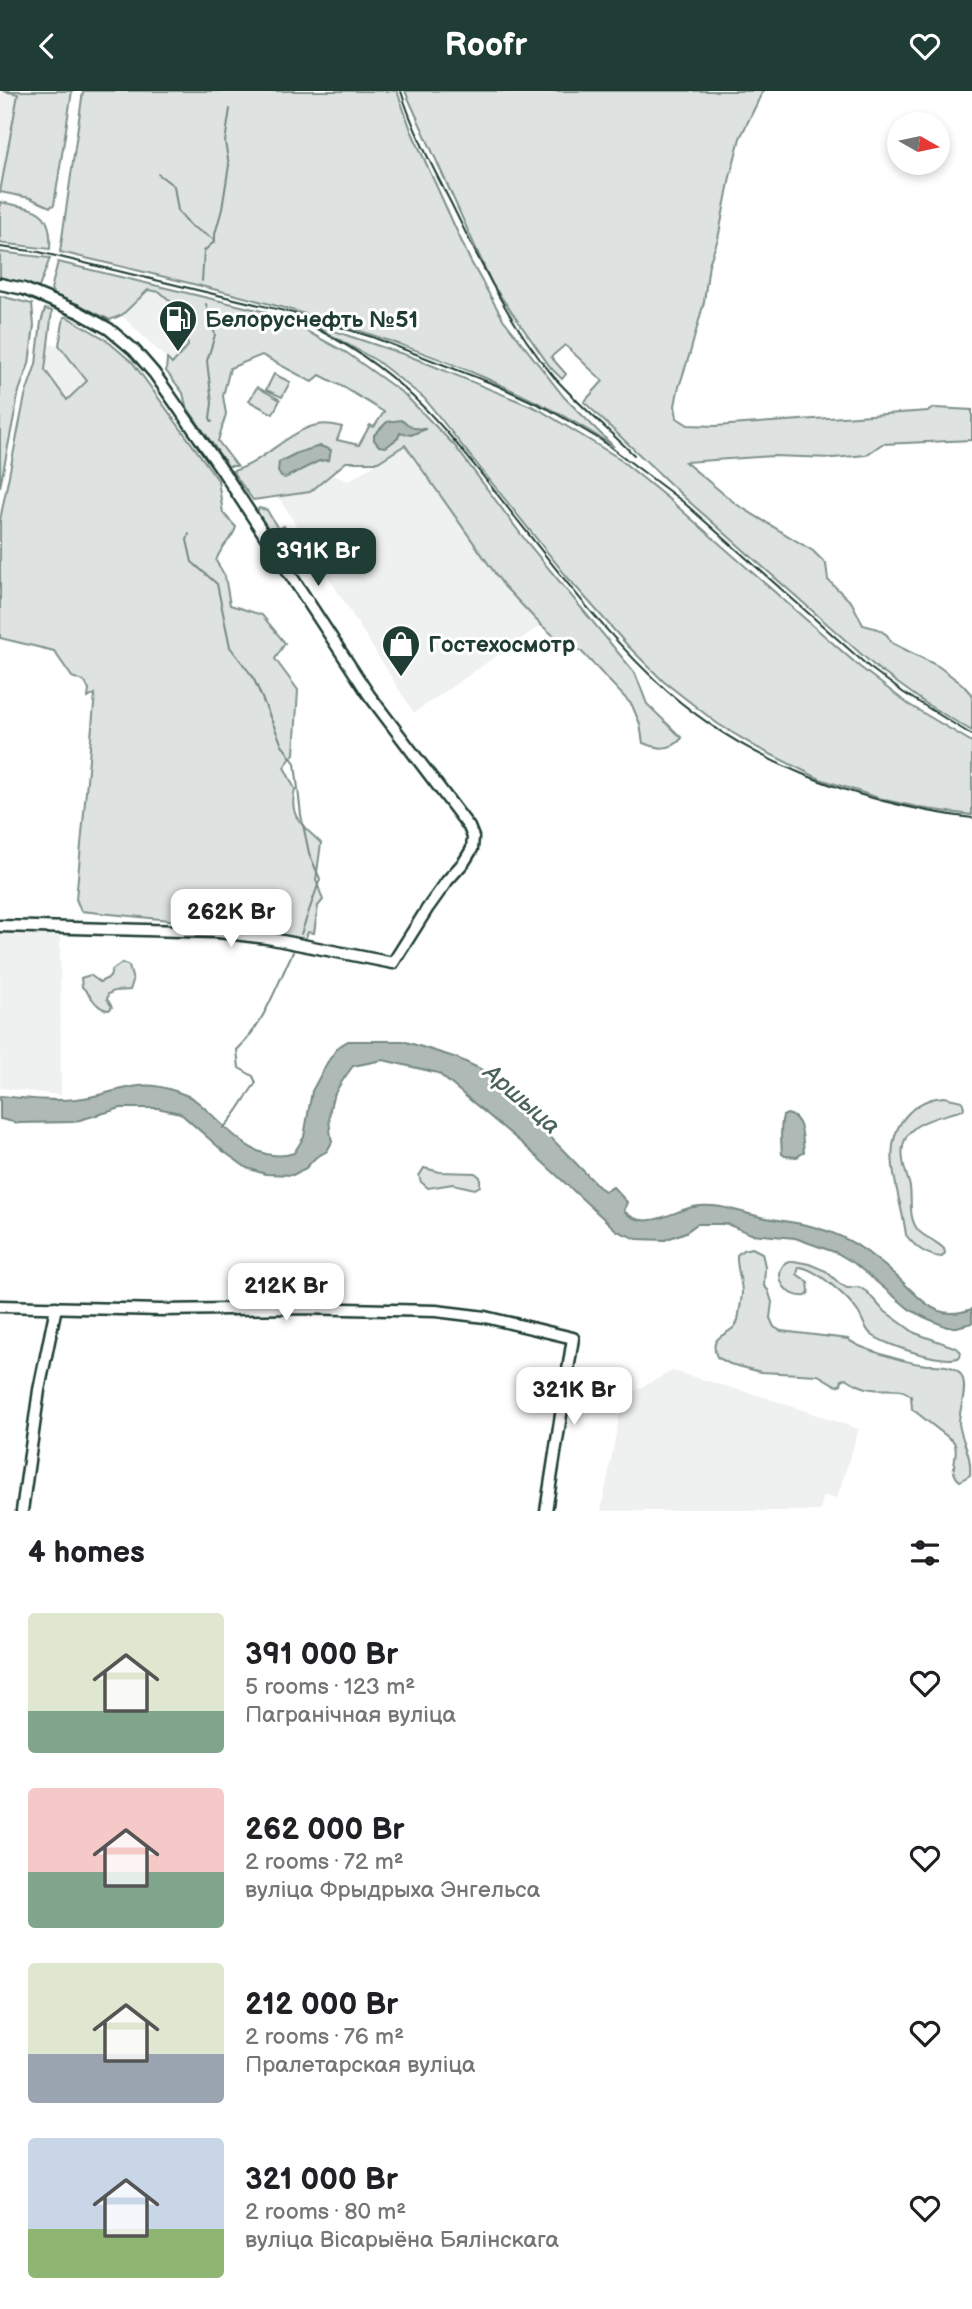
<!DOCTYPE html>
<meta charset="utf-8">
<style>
:root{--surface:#fff;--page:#f2f2f2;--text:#202124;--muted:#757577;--accent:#1f3d34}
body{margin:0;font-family:"Balsamiq Sans",sans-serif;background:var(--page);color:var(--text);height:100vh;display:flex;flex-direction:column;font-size:26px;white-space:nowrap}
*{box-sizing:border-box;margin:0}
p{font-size:23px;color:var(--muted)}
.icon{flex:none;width:38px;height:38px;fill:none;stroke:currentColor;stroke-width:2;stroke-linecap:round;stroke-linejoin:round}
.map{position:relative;height:1420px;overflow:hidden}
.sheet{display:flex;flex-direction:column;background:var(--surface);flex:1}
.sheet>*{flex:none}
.needle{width:46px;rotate:99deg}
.buttons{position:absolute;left:887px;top:21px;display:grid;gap:14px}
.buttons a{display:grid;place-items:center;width:63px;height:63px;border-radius:50%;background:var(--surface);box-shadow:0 4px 10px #0003;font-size:35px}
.price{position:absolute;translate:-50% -60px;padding:0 16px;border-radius:14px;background:#fff;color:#222;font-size:23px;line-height:46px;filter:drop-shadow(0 2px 4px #0008)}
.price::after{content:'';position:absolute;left:50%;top:42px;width:21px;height:16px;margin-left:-10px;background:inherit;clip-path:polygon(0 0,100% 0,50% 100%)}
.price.on{background:var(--accent);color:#fff}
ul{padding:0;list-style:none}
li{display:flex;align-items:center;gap:21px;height:175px;padding:0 28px}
li span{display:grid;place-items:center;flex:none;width:196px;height:140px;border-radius:7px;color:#555}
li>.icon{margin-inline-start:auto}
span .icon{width:84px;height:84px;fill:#fffc;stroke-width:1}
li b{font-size:30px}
h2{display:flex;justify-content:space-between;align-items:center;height:84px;padding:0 28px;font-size:30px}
header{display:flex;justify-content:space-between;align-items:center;height:91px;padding:0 28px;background:var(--accent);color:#fff;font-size:32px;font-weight:700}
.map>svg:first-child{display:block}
</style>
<header><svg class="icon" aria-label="back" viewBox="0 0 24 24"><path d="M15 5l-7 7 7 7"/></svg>Roofr<svg class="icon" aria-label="heart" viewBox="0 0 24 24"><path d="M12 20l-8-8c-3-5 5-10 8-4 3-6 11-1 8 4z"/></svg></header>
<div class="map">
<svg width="972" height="1420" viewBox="0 0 972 1420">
<rect width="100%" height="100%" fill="#fff"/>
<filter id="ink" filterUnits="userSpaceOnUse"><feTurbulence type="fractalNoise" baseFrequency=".0143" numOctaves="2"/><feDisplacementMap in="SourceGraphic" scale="14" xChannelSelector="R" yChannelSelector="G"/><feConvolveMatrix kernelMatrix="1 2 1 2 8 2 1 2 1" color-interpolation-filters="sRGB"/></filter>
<g filter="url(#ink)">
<g fill="#eef1f0">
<path d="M0,0l18,3 -18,89z"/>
<path d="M148,199l12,2 22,19 6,35 -16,18 -50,-48z"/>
<path d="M48,253l11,1 28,36 -20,19 -22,-30z"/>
<path d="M405,354l136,180 -127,88 -137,-218 33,-3 23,-17 15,6z"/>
<path d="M0,842l60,2 1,160 -61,-7z"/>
<path d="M672,1280l92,26 95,32 -22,69 -14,-2 -3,15h-219l22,-114z"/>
</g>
<g fill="#dee3e2" stroke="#7e908b" stroke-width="2">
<path d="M3,0h69l-18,114 -4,2 -20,-9 -30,-6 18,-98z"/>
<path d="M83,0h314l14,39 59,130 33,59 61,78 50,50c-42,-29 -85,-50 -131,-70 -136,-59 -280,-91 -423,-125z"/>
<path d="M405,0h358l-23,47 -10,39 -12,62 -9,25 -5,38 -14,51 -12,37 -3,16 2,12 11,7 28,1 212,-15 7,-3 37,2v30l-90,4 -16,11 -33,3 -60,-2 -88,6 51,42 77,47 13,13 2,16 24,23 11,22 15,4 9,6 5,8 46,23 24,18 10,11v36l-44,-26 -50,-36 -193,-171 -101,-96 19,-21 -38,-36 -14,12 15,17 -4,5 -11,-11 -59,-84z"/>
<path d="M0,111c34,7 53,6 50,47l-50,-6z"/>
<path d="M0,161l50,6 -12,32 -38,-13z"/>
<path d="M58,171l204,49 37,16 48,26 57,41 51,52 71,95 109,132 12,31 35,34c-11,13 -24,11 -39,5l-3,-19 -8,-19 -51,-54 -21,-10 -19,-16 -37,-39 -99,-141 -27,17h-32l-36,30 -57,8 -21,-29c39,-9 67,-59 110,-44l-5,13 22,5 11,-20 4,2 10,-15 -39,-24 -25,-13 -8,7 -50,-27 -32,13 -7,28 3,18 -8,27 19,25h-9l-42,-60 -3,-13 -17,-22 1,-12 5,5 16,-18 -6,-35 -22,-19 -12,-2 -26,25 -12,5 -35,-17 -20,-7 -4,-7z"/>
<path d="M0,205l32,8 2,22 -5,38 -10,27 -19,96z"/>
<path d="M45,218l7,2 -7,59 22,30 20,-19 -28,-36 5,-28h3l38,22 28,24 85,117 5,33 13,14c-4,14 -14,16 -20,34l9,15 5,29 32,10 23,28 -10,16 23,31 -4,64 -10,13 11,22c-7,28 7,36 26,54l-5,37 7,20 -5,6 -4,27 -6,-1 -3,8 -96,-16 -128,-13 -5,-12 19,-205 -7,4 1,-8 -4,-8 -13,-5 -18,-26 -54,-13v-118l25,-124 11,-32 5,-42z"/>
<path d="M310,232l99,33 129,53 79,48 54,44 189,166 48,37 64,38v73l-45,-6 -42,-9 -65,-21 -62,-31 -40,-24 -55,-43 -35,-35 -60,-68 -144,-180 -47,-37z"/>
<path d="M274,283l16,8 -8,15 -16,-7z"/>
<path d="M257,296l23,13 -7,14 -24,-13z"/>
<path d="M259,417l8,2 11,19 6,-3 7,13 -1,7 -6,4 -5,-1 -22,-37z"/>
<path d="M122,872l7,3 4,15 -3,9 -16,1 -6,3 -1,5 5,8 -3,3c-14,-1 -17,-15 -27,-23l-1,-9 9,-3 10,7 10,-5 2,-7z"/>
<path d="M944,1006l18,4 2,6 -1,3c-27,8 -66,12 -60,50 1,9 5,18 7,27 2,14 -2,31 8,43 5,7 19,11 26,19l1,4 -3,4c-16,-1 -27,-10 -36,-22 -4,-37 -28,-86 -1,-118 10,-12 24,-19 39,-20z"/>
<path d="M424,1077l16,4 35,1 5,4v9l-5,3 -22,-5 -25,4 -7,-6 -2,-6z"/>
<path d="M752,1157l10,5 3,13 -1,20 4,4 4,12 -2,16 4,9 7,4 67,8c8,9 58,23 72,25 13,3 38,-3 43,15 4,14 -4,30 -4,44 2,18 13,30 11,52l-10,6c-14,-11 1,-25 -6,-39l-42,-33 -1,-13c-10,-10 -25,-5 -39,-7 -10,-1 -18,-6 -26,-11l-4,2 -1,4 -4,2 -19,-11 -57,-3 -31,-8 -13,-7c-11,-25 17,-20 21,-37 1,-5 4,-24 4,-27 0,-13 -6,-25 -5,-38l6,-5z"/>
<path d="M794,1170l15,3 17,7 14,13 7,4 12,-1 8,5 16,18 32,23 42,15 4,4 -1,5c-15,8 -75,-12 -88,-22 -7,-5 -9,-16 -14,-23 -9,-14 -42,-44 -59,-45l-2,7 11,8 1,10 -3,4c-19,2 -35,-18 -20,-34z"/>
</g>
<g fill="#afbab7" stroke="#758883" stroke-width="2">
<path d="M401,329l13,8 12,1 -15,6 -11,-2 -2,5 -12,9 -7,-1 -5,-6v-5l13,-13z"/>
<path d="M320,355l11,4 -2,10 -10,1 -34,17 -4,-1 -3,-6 1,-9 18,-9z"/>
<path d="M348,950h55l54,17 30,14 112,115 6,4 8,-4 14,15 -3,9c20,21 47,1 69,-4 24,-5 46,5 68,10 18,4 36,5 53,10 19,5 37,13 53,25 15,11 31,25 44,38 20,20 33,29 61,19v14l-15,4h-10l-23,-10 -15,-8 -55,-46 -17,-10 -42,-15 -44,-4 -24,-10h-30l-11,8 -21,8 -28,-1 -20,-8 -93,-86 -86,-72 -55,-13 -30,6c-22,29 -28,40 -21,76l-5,9 -12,7 -9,10 -13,7 -28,-1 -18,-6 -24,-17 -43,-38 -23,-5h-36l-48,14 -55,1 -18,-4v-23c24,2 51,6 76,3 38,-3 59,-23 99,-8 7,3 15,5 20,9 29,22 57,67 99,53l10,-16 8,-46 15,-28 11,-16z"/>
<path d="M787,1023c17,3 15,24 17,38l-7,5 -12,-1 -3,-2c-1,-12 -2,-27 1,-38z"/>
</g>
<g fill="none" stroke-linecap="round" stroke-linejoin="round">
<g stroke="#758883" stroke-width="2">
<path d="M158,83l16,12 4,25 13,15 24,14"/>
<path d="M202,190l2,-30 11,-10v-7l7,-25 7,-44 -4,-23 5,-33"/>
<path d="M206,213l9,31 -8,26 5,42 -2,15 2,4"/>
<path d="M189,443l-2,6 5,22 25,22 13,63 23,30 29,68 13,18 6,52 8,38 11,26 -19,55"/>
<path d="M223,1037c14,-13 21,-30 33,-45l-3,-7 -14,-8 -2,-18c28,-27 39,-64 56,-98"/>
</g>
<defs>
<g id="secondary">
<path d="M0,193l24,5 55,23 30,17 25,21 20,23 68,97 147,225 100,132 4,10 -1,12 -8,13 -17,19 -20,28 -34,54 -126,-25 -49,-6 -218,-6"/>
<path d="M0,1215l161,4 138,-2 137,3 49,6 88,21 -27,173"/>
<path d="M22,1420l17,-121 17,-83"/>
</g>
</defs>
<use href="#secondary" stroke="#1f3d34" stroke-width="15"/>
<use href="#secondary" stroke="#fff" stroke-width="10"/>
<g stroke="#1f3d34" stroke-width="2">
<path d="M401,0c11,37 32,77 50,112 30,61 59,122 103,174 25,28 54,52 80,78"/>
<path d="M0,156l39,5 262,63 71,22 124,48 52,24 53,31 81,61 187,166 35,26 68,42"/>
<path d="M304,232c98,44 147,112 211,194 43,55 87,112 138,161 86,83 203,125 319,140"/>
</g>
</g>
</g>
<defs>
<symbol id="fuel-pin" viewBox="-11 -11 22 30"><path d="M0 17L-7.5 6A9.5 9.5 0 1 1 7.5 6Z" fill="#1f3d34" stroke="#fff"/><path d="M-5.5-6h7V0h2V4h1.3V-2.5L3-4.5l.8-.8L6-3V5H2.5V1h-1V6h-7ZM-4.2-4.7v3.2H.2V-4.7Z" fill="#fff"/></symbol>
<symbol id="shop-pin" viewBox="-11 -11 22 30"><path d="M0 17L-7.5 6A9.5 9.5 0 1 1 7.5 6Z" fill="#1f3d34" stroke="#fff"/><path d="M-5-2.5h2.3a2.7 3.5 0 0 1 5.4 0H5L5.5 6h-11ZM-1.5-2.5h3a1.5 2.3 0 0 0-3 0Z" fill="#fff"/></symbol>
</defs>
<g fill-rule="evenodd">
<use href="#fuel-pin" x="156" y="206" width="44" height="60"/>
<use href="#shop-pin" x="379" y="531" width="44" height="60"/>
</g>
<g text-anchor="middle" stroke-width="6" stroke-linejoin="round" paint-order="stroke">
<g font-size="23" font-weight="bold" fill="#1f3d34" stroke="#fff" text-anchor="start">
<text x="205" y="236">Белоруснефть №51</text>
<text x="428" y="561">Гостехосмотр</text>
</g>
<g font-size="24" font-style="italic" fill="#4a625b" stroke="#fff">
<text transform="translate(522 1008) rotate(41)" y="8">Аршыца</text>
</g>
</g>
</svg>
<div class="buttons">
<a><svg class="needle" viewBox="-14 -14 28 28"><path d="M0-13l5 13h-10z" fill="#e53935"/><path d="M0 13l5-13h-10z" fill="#757577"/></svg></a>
</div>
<b class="price on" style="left:318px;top:497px">391K Br</b>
<b class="price" style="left:231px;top:858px">262K Br</b>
<b class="price" style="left:286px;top:1232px">212K Br</b>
<b class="price" style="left:574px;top:1336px">321K Br</b>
</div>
<section class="sheet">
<h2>4 homes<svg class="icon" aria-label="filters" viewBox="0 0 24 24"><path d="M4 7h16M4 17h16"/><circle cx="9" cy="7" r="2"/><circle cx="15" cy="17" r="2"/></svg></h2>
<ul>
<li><span style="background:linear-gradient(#dfe7d0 70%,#7fa58c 0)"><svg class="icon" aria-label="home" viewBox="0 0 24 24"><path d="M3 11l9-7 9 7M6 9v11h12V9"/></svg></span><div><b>391 000 Br</b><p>5 rooms · 123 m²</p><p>Пагранічная вуліца</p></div><svg class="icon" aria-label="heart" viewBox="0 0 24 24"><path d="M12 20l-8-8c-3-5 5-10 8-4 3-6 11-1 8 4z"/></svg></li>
<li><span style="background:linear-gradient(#f6c9c9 60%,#7fa58c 0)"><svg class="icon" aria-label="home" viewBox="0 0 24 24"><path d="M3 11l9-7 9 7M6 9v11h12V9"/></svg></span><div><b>262 000 Br</b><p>2 rooms · 72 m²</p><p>вуліца Фрыдрыха Энгельса</p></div><svg class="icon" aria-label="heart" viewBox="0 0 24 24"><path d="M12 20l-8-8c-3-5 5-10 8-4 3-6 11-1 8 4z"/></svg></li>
<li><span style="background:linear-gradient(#dfe7d0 65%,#9aa5b1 0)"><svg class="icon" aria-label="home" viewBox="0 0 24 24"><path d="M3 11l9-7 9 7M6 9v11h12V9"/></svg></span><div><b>212 000 Br</b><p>2 rooms · 76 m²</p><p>Пралетарская вуліца</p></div><svg class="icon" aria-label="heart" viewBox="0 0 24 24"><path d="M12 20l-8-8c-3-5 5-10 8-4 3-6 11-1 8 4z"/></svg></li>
<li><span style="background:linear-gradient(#c9d6e8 65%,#8fb573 0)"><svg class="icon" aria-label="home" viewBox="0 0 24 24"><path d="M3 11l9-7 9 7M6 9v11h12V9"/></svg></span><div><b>321 000 Br</b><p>2 rooms · 80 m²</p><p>вуліца Вісарыёна Бялінскага</p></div><svg class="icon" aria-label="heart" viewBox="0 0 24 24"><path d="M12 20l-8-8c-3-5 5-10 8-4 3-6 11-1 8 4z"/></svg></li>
</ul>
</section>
